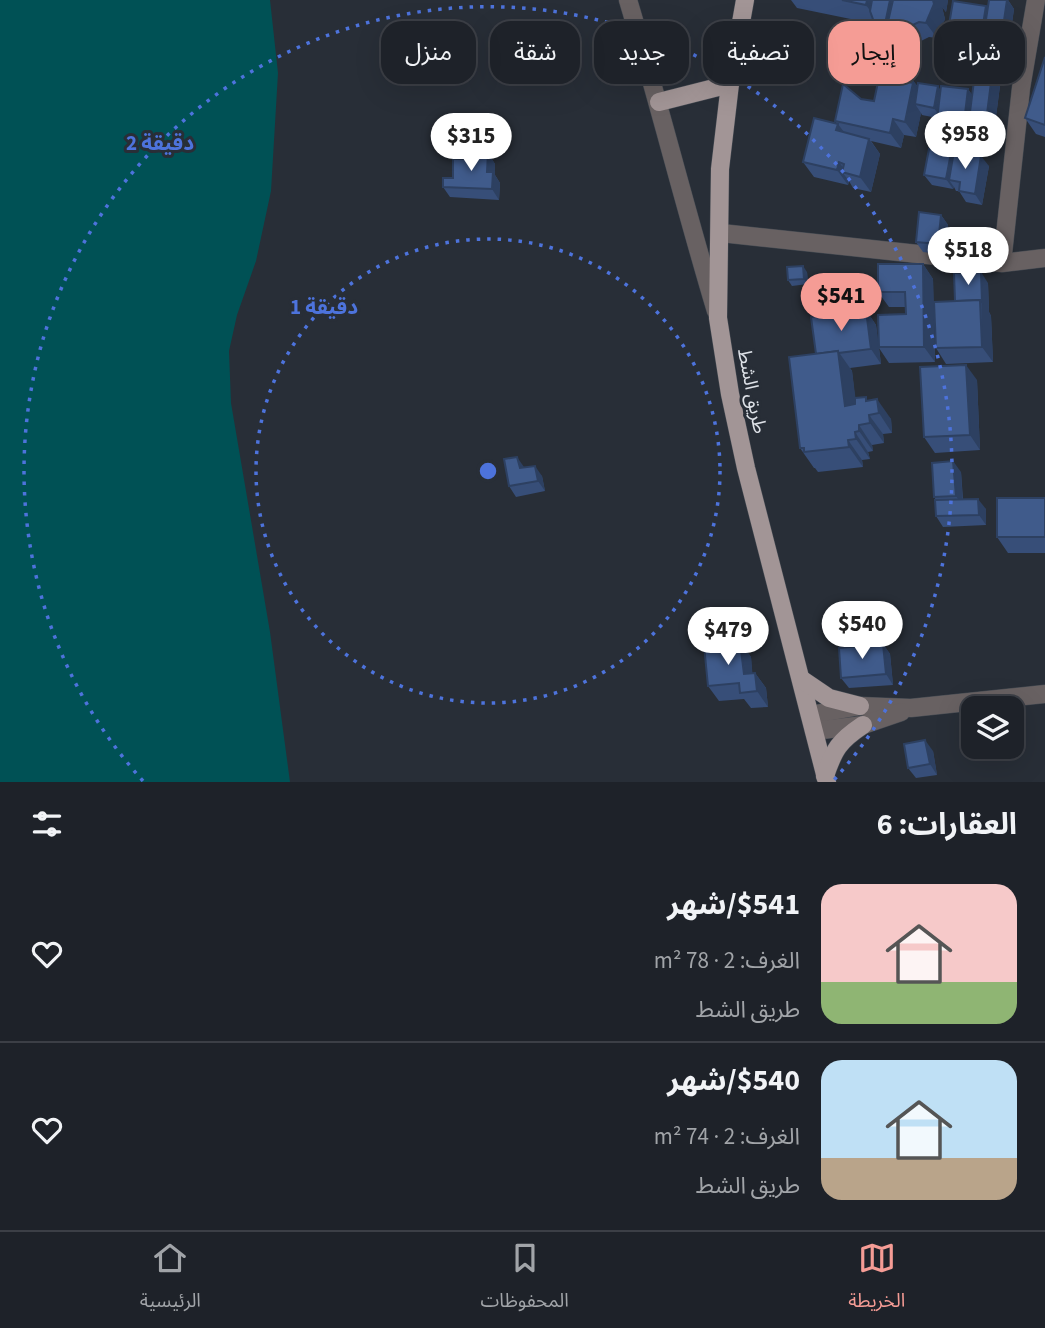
<!DOCTYPE html>
<html lang="ar">
<meta charset="utf-8">
<style>
:root{--surface:#1e2229;--page:#2b2f35;--text:#f1f3f6;--muted:#a1a4a8;--line:#3c3f46;--accent:#f59c95}
body{margin:0;font-family:"Source Sans 3","Noto Sans Arabic",sans-serif;background:var(--page);color:var(--text);direction:rtl;height:100vh;display:flex;flex-direction:column;font-size:26px;white-space:nowrap}
*{box-sizing:border-box;margin:0}
p{font-size:23px;color:var(--muted)}
.icon{flex:none;width:38px;height:38px;fill:none;stroke:currentColor;stroke-width:2;stroke-linecap:round;stroke-linejoin:round}
.map{position:relative;height:782px;overflow:hidden;direction:ltr}
.sheet{display:flex;flex-direction:column;background:var(--surface);flex:1}
.sheet>*{flex:none}
.guide{position:absolute;left:21px;top:21px;width:1004px;height:63px;direction:rtl;display:flex;gap:14px}
.buttons{position:absolute;left:961px;top:696px;display:grid;gap:14px}
.buttons a{display:grid;place-items:center;width:63px;height:63px;border-radius:14px;background:var(--surface);box-shadow:0 7px 28px #0002,0 0 0 2px var(--line);font-size:35px}
.price{position:absolute;translate:-50% -60px;padding:0 16px;border-radius:24px;background:#fff;color:#222;font-size:23px;line-height:46px;filter:drop-shadow(0 2px 4px #0008)}
.price::after{content:'';position:absolute;left:50%;top:42px;width:21px;height:16px;margin-left:-10px;background:inherit;clip-path:polygon(0 0,100% 0,50% 100%)}
.price.current{background:var(--accent);color:#111}
ul{padding:0;list-style:none}
li{display:flex;align-items:center;gap:21px;height:175px;padding:0 28px}
li+li{border-top:2px solid var(--line)}
li span{display:grid;place-items:center;flex:none;width:196px;height:140px;border-radius:21px;color:#555}
li>.icon{margin-inline-start:auto}
span .icon{width:84px;height:84px;fill:#fffc;stroke-width:1}
li b{font-size:30px}
h2{display:flex;justify-content:space-between;align-items:center;height:84px;padding:0 28px;font-size:30px}
.tag{padding:0 24px;border-radius:21px;background:var(--surface);box-shadow:0 7px 28px #0002,0 0 0 2px var(--line);font-size:24px;line-height:63px}
.tag.current{background:var(--accent);color:#111}
.menu{display:flex;justify-content:space-around;align-items:center;height:98px;border-top:2px solid var(--line);background:var(--surface);font-size:19px;color:var(--muted)}
.menu a{display:grid;justify-items:center;gap:4px}
.menu .current{color:var(--accent)}
.map>svg:first-child{display:block}
</style>
<div class="map">
<svg width="1045" height="782" viewBox="0 0 1045 782">
<rect width="100%" height="100%" fill="#282e37"/>
<path fill="#005155" d="M0,0h270l8,73 -7,118 -15,70 -19,54 -8,36 2,52 39,229 20,150h-290z"/>
<g fill="none" stroke-linecap="round" stroke-linejoin="round">
<defs>
<g id="minor">
<path d="M628,0c31,103 57,208 88,311"/>
<path d="M721,233l281,30 43,-5"/>
<path d="M1002,263l19,-175 15,-88"/>
<path d="M810,715l50,-9 51,2 134,-14"/>
<path d="M814,731l49,-6 38,-13"/>
</g>
<g id="major">
<path d="M745,0l-15,84 -10,85 -2,149 12,76 16,74 81,314"/>
<path d="M659,102l71,-18"/>
<path d="M801,679l28,19 31,8"/>
<path d="M825,776c9,-27 14,-35 38,-51"/>
</g>
</defs>
<use href="#minor" stroke="#454b53" stroke-width="19"/>
<use href="#major" stroke="#454b53" stroke-width="19"/>
<use href="#minor" stroke="#686162" stroke-width="18"/>
<use href="#major" stroke="#a29596" stroke-width="18"/>
</g>
<g fill="#374e78">
<path d="M791,0h157l-2,12 -4,-5 3,12 -8,19 -8,-1 -14,7 4,7 -6,27h-2l7,9 22,2h28l4,6 20,-20 8,11 -8,61 -17,-2 -8,-10 1,-3 -12,-2 -1,10 -12,-1 -7,-11 1,-10 -15,-3 -1,-2 -5,24 -12,-2 -3,13 -30,-7 9,13 -9,38 -18,-4 -4,-7 -1,4 -34,-8 -11,-15 34,-38 -2,-3 26,-22 13,2 6,-30 -3,-1 -8,-10 33,-10 1,-6 -6,-3 -2,-2 -11,-2 -9,-13 -78,-16z"/>
<path d="M989,0h19l6,9 -7,49 -18,-3 -2,-2 -33,-5 -7,-11 40,-28z"/>
<path d="M1045,57v80l-9,-3 -11,-16z"/>
<path d="M488,153l7,11v11l5,8 -1,17 -49,-3 -7,-10 10,-9 14,-19z"/>
<path d="M953,157l36,9 -7,39 -16,-3 -7,-11h-3l-2,-4 -1,2 -21,-4 -8,-10z"/>
<path d="M941,215l7,10 -3,30 -22,-3 -7,-10z"/>
<path d="M923,264l10,15 2,83 -46,1 -10,-15 2,16 -31,4 2,3 3,27 13,2 23,19 1,14 -9,1 1,9 -12,2 1,6 -5,1 2,7 -8,1 1,7 -45,5 -3,-4h-1l-14,-20 16,-94 50,-44 10,15 2,17 28,-28 -1,-7h-16l-11,-15z"/>
<path d="M807,272l1,12 -16,2 -4,-6z"/>
<path d="M988,283l1,29 2,4 2,46 -47,2 -10,-16 19,-47z"/>
<path d="M977,380l3,70 -45,3 -11,-16z"/>
<path d="M524,467l18,9 3,15 -29,6 -7,-11z"/>
<path d="M961,472l2,27 23,10v16l-43,2 -7,-11v-16l-2,-3z"/>
<path d="M1045,498v55h-37l-11,-16z"/>
<path d="M740,642l11,15 1,16h3l11,15 2,19 -17,1 -7,-9 -25,2 -11,-15z"/>
<path d="M883,644l7,10 3,31 -44,3 -8,-10z"/>
<path d="M933,751l4,24 -21,3 -8,-10z"/>
</g>
<g fill="#2d4061">
<path d="M867,0h18l-6,23 -13,-18z"/>
<path d="M890,0h15l-18,26 8,13 -10,-15z"/>
<path d="M933,0h15l-2,12 -4,-5 3,12 -8,19 -11,-15z"/>
<path d="M1007,0h1l6,9 -7,49 -7,-10z"/>
<path d="M986,6l7,11 -11,28 5,8 -7,-10z"/>
<path d="M912,40l7,11 -6,27 -7,-10z"/>
<path d="M909,74l10,15 -4,15 6,9 -5,24 -11,-15 2,-40z"/>
<path d="M992,75l8,11 -8,61 -8,-10z"/>
<path d="M938,86l7,11 -4,21 -7,-10z"/>
<path d="M968,89l7,10 -4,33 -7,-10z"/>
<path d="M893,119l11,16 -3,13 -11,-15z"/>
<path d="M949,120l7,10 -1,10 -7,-10z"/>
<path d="M838,124l11,15 -13,-9z"/>
<path d="M869,139l11,15 -9,38 -11,-15z"/>
<path d="M488,153l7,11v11l5,8 -1,17 -7,-11 -5,-17z"/>
<path d="M951,153l7,11 -9,16 5,7 -1,2 -7,-10z"/>
<path d="M981,156l8,10 -7,39 -7,-11z"/>
<path d="M839,162l8,11 -5,-1 7,9 -1,4 -11,-15z"/>
<path d="M941,215l7,10 -3,30 -7,-11z"/>
<path d="M923,264l10,15 2,83 -11,-15z"/>
<path d="M803,266l4,6 1,12 -4,-5z"/>
<path d="M981,272l7,11 1,29 2,4 2,46 -11,-15z"/>
<path d="M866,310l10,15 5,39 -10,-15z"/>
<path d="M838,351l14,20 7,54 -14,-19z"/>
<path d="M966,365l11,15 3,70 -10,-15z"/>
<path d="M877,399l14,20 1,14 -13,-20z"/>
<path d="M869,415l14,19 1,9 -14,-20z"/>
<path d="M859,425l13,20 1,6 -14,-20z"/>
<path d="M855,432l13,20 2,7 -14,-20z"/>
<path d="M848,440l14,20 1,7 -14,-20z"/>
<path d="M517,457l7,10 -4,1z"/>
<path d="M953,461l8,11 2,34 -7,-10z"/>
<path d="M535,466l7,10 3,15 -7,-10z"/>
<path d="M978,499l8,10v16l-7,-10z"/>
<path d="M740,642l11,15 3,33 -10,-16z"/>
<path d="M883,644l7,10 3,31 -7,-11z"/>
<path d="M755,673l11,15 2,19 -11,-16z"/>
<path d="M925,740l8,11 4,24 -7,-11z"/>
</g>
<g fill="#405b8b" stroke="#2d4061" stroke-width="2">
<path d="M842,0h25l-1,5z"/>
<path d="M872,0h18l-5,24 -11,-2 -4,-11z"/>
<path d="M893,0h40l1,4 -8,19 -7,-1 -19,9 -13,-5z"/>
<path d="M989,0h18l-7,48 -18,-3z"/>
<path d="M953,1l33,5 -6,37 -33,-6z"/>
<path d="M904,39l8,1 -6,28 -37,-8 4,-16 29,6z"/>
<path d="M1045,57v68l-20,-7z"/>
<path d="M881,68l28,6 -2,8 6,1 -8,39 -12,-3 -3,14 -55,-12 8,-37 18,15 13,2z"/>
<path d="M975,73l17,2 -8,62 -17,-2z"/>
<path d="M918,83l20,3 -4,22 -19,-4z"/>
<path d="M941,86l27,3 -4,33 -15,-2 -1,10 -12,-2z"/>
<path d="M814,118l24,6 -2,6 33,9 -9,38 -18,-5 2,-8 -5,-2 -2,8 -34,-8z"/>
<path d="M929,149l22,4 -5,26 -22,-4z"/>
<path d="M954,151l27,5 -6,38 -16,-3 1,-9 -11,-2z"/>
<path d="M467,153h21l-1,19h6l-1,17 -49,-2v-9h10v-19h14z"/>
<path d="M919,212l22,3 -3,29 -22,-2z"/>
<path d="M878,264h45l1,83h-45l-1,-32 28,-1 -1,-22h-27z"/>
<path d="M803,266l1,13 -16,1 -1,-13z"/>
<path d="M981,272l1,30 -2,-2 -25,1 -1,-28z"/>
<path d="M980,300l2,47 -46,1 -2,-46z"/>
<path d="M866,310l5,39 -33,4v-2l-22,3 -5,-37z"/>
<path d="M838,351l7,55 10,-2v-6l11,-1v4l11,-2 2,14 -10,2 1,8 -11,2v6l-4,1 1,7 -8,1 1,7 -45,5v-4h-4l-11,-91z"/>
<path d="M966,365l4,70 -46,2 -4,-70z"/>
<path d="M517,457l3,11 15,-2 3,15 -29,5 -5,-27z"/>
<path d="M953,461l3,35 -22,1 -2,-34z"/>
<rect x="997" y="498" width="48" height="39"/>
<path d="M978,499l1,16 -43,1 -1,-16z"/>
<path d="M740,642l4,32 11,-1 2,18 -17,2 -1,-10 -31,3 -4,-41z"/>
<path d="M883,644l3,30 -45,4 -2,-30z"/>
<path d="M925,740l5,24 -22,4 -4,-24z"/>
</g>
<g fill="none" stroke="#4d73dc" stroke-width="3.5" stroke-dasharray="3.5 7">
<circle cx="488" cy="471" r="232"/>
<path d="M143 781A464 464 0 1 1 833 781"/>
</g>
<g text-anchor="middle" stroke-width="6" stroke-linejoin="round" paint-order="stroke">
<g font-size="19" fill="#dee2e8" stroke="#282e37">
<text transform="translate(753 391) rotate(79)" y="7">طريق الشط</text>
</g>
</g>
<circle cx="488" cy="471" r="10" fill="#4d73dc" stroke="#282e37" stroke-width="3.5"/>
<g font-size="21" text-anchor="middle" font-weight="bold" fill="#4d73dc" stroke="#282e37" stroke-width="6" stroke-linejoin="round" paint-order="stroke">
<text x="160" y="150">2 دقيقة</text>
<text x="324" y="314">1 دقيقة</text>
</g>
</svg>
<div class="buttons">
<a><svg class="icon" aria-label="layers" viewBox="0 0 24 24"><path d="M12 4l9 5-9 5-9-5zM3 14l9 5 9-5"/></svg></a>
</div>
<b class="price" style="left:965px;top:171px">$958</b>
<b class="price" style="left:471px;top:173px">$315</b>
<b class="price" style="left:968px;top:287px">$518</b>
<b class="price current" style="left:841px;top:333px">$541</b>
<b class="price" style="left:862px;top:661px">$540</b>
<b class="price" style="left:728px;top:667px">$479</b>
<div class="guide">
<a class="tag">شراء</a>
<a class="tag current">إيجار</a>
<a class="tag">تصفية</a>
<a class="tag">جديد</a>
<a class="tag">شقة</a>
<a class="tag">منزل</a>
</div>
</div>
<section class="sheet">
<h2>العقارات: 6<svg class="icon" aria-label="filters" viewBox="0 0 24 24"><path d="M4 7h16M4 17h16"/><circle cx="9" cy="7" r="2"/><circle cx="15" cy="17" r="2"/></svg></h2>
<ul>
<li><span style="background:linear-gradient(#f6c9c9 70%,#8fb573 0)"><svg class="icon" aria-label="home" viewBox="0 0 24 24"><path d="M3 11l9-7 9 7M6 9v11h12V9"/></svg></span><div><b>$541/شهر</b><p>الغرف: 2 · 78 m²</p><p>طريق الشط</p></div><svg class="icon" aria-label="heart" viewBox="0 0 24 24"><path d="M12 20l-8-8c-3-5 5-10 8-4 3-6 11-1 8 4z"/></svg></li>
<li><span style="background:linear-gradient(#bfe0f5 70%,#b9a48a 0)"><svg class="icon" aria-label="home" viewBox="0 0 24 24"><path d="M3 11l9-7 9 7M6 9v11h12V9"/></svg></span><div><b>$540/شهر</b><p>الغرف: 2 · 74 m²</p><p>طريق الشط</p></div><svg class="icon" aria-label="heart" viewBox="0 0 24 24"><path d="M12 20l-8-8c-3-5 5-10 8-4 3-6 11-1 8 4z"/></svg></li>
</ul>
</section>
<nav class="menu">
<a class="current"><svg class="icon" aria-label="map" viewBox="0 0 24 24"><path d="M3 6l6-2 6 2 6-2v14l-6 2-6-2-6 2zM9 4v14M15 6v14"/></svg>الخريطة</a>
<a><svg class="icon" aria-label="saved" viewBox="0 0 24 24"><path d="M7 4h10v16l-5-4-5 4z"/></svg>المحفوظات</a>
<a><svg class="icon" aria-label="home" viewBox="0 0 24 24"><path d="M3 11l9-7 9 7M6 9v11h12V9"/></svg>الرئيسية</a>
</nav>
